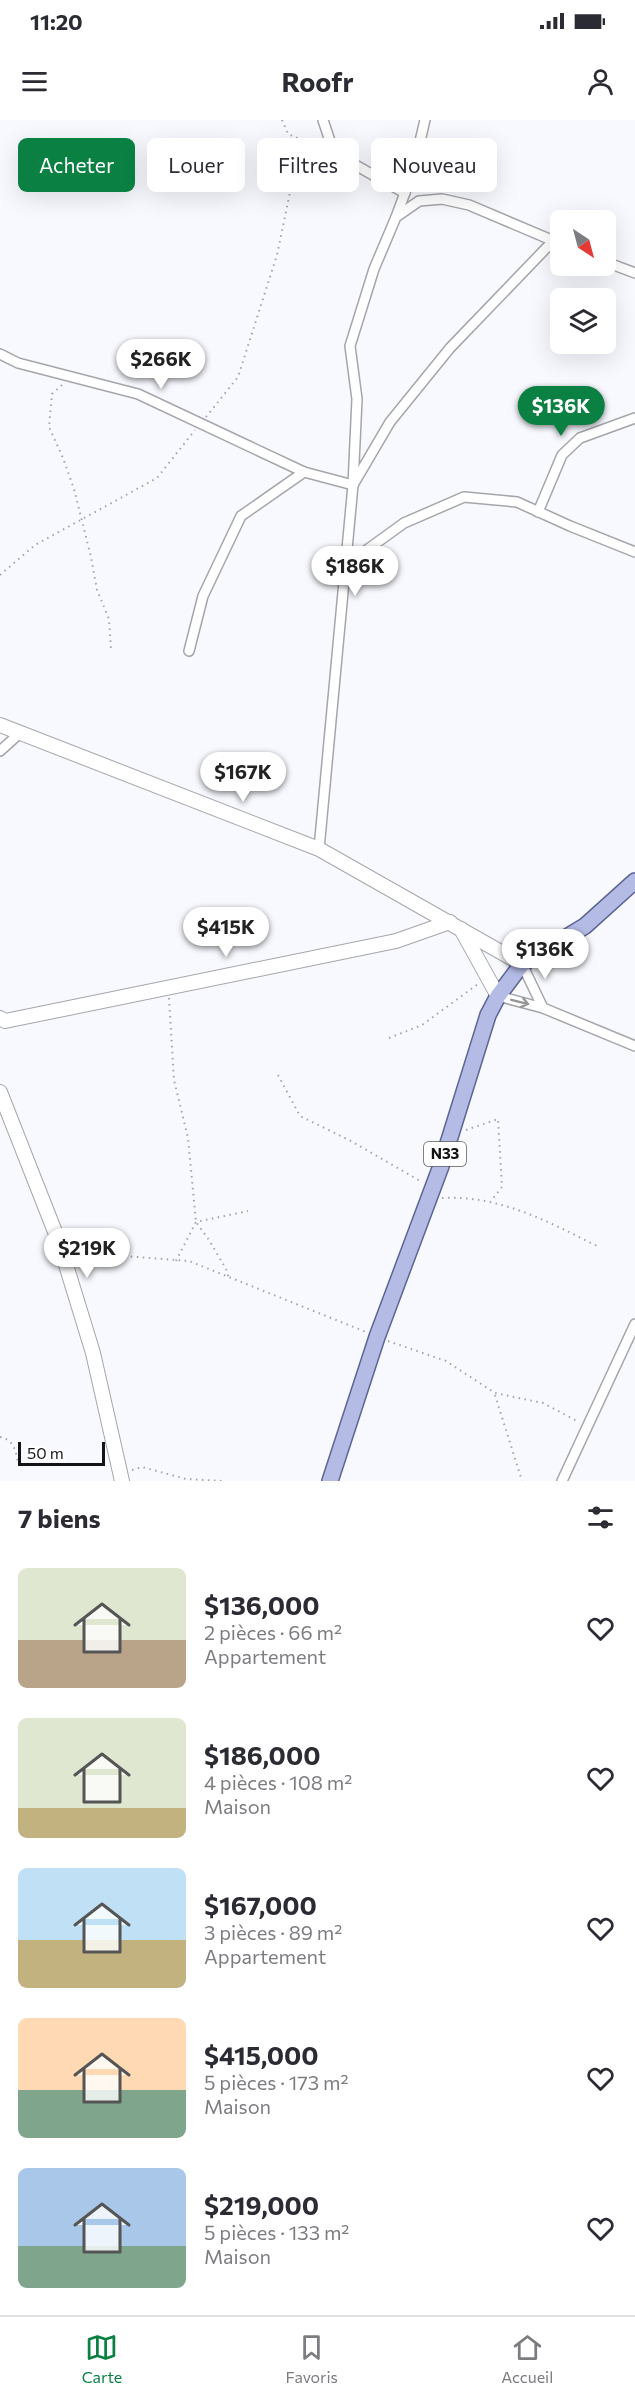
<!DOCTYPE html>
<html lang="fr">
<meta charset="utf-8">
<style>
:root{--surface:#fff;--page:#f2f2f3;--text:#2b2b33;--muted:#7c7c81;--line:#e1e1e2;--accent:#0b8043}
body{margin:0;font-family:Commissioner,sans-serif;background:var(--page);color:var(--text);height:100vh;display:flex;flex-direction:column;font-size:22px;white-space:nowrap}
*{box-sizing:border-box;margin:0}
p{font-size:20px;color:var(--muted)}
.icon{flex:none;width:33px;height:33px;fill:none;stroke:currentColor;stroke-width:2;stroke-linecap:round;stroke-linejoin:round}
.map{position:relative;height:1361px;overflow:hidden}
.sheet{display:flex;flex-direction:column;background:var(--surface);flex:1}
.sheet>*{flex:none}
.hud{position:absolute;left:18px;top:18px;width:600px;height:54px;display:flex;gap:12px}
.needle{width:39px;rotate:144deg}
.tools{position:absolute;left:550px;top:90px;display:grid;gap:12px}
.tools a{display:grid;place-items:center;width:66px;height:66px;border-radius:9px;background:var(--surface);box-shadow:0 6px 24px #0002;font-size:30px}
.scale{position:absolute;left:18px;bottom:15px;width:87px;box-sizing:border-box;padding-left:6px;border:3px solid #141416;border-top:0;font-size:16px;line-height:21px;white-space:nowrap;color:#141416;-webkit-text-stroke:4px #fff;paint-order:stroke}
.price{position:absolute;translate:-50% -51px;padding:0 14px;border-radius:21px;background:#fff;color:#222;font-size:20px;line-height:39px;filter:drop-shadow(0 2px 3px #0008)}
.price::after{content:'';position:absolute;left:50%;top:36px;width:18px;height:14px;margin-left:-9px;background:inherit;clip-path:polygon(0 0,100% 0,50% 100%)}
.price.current{background:var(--accent);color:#fff}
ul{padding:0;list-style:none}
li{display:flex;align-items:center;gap:18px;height:150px;padding:0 18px}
li span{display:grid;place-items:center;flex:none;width:168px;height:120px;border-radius:9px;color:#555}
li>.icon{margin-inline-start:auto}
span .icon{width:72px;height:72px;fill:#fffc;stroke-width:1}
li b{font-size:26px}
h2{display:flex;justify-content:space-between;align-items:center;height:72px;padding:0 18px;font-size:26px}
.tag{padding:0 21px;border-radius:9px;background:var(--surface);box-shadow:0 6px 24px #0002;font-size:21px;line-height:54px}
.tag.current{background:var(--accent);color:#fff}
.status{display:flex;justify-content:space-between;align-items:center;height:42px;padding:0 30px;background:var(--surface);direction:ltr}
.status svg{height:16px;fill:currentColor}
header{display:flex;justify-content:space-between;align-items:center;height:78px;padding:0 18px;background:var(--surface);font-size:27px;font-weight:700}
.dock{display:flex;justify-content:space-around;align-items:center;height:84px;border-top:2px solid var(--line);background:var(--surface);font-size:16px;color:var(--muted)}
.dock a{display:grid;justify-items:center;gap:3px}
.dock .current{color:var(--accent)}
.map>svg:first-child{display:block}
</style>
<div class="status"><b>11:20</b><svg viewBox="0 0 49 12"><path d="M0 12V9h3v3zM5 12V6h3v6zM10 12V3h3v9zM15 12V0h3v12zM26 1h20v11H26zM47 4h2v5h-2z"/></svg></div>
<header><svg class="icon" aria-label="menu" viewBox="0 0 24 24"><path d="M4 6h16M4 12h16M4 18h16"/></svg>Roofr<svg class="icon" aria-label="person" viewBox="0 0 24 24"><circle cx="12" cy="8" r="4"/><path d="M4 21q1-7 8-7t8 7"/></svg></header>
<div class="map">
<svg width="635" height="1361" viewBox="0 0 635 1361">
<rect width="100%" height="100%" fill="#f8f9fe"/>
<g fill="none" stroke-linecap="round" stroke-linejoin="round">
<defs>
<g id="street">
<path d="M323,0l11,33 71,40"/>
<path d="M396,97l17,-46 12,-51"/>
<path d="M606,142l29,11"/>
<path d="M0,234l18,9 120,31 166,78"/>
<path d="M538,392l24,-57 18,-17 55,-20"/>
<path d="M344,451l13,-14 47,-34 60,-26 53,5 53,24 65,26"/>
<path d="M189,531l14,-55 38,-80 63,-44 49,13 37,-63 60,-74 103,-107"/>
<path d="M0,631l20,-18"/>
<path d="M319,729l34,-364 4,-86 -7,-53 24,-77 22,-52 23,-16 23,-2 27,6 92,39"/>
<path d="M522,844l21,44"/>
<path d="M498,876l45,12 92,38"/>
<path d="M562,1361l73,-157"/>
</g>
<g id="secondary">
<path d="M0,605l319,124 203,115"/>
<path d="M461,809l37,67"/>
<path d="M0,898l5,3 391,-80 54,-19"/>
<path d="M0,972l59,150 34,111 29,128"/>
</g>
<path id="primary" d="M330,1361l47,-144 64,-171 47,-151 10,-19 24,-32 63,-38 50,-45"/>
</defs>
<use href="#street" stroke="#a5a6aa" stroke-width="12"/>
<use href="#secondary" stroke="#a5a6aa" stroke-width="16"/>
<use href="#primary" stroke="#5c6593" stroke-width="18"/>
<g stroke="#a3a4a8" stroke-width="2" stroke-dasharray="1.5 4.5" stroke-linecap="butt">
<path d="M282,0l6,14 33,14"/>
<path d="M62,265l-10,9 -3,33 14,31 11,31 17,68 6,33 12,29 2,30"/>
<path d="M206,297l32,-40 39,-122 24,-116"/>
<path d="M0,455l35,-30 122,-67 38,-48"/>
<path d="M169,878l5,82 14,58 8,84 13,18 17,29 3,9"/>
<path d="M389,918l33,-13 56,-41"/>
<path d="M278,955l22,41 49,24 73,42"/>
<path d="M466,1010l32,-11 4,68 -11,14"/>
<path d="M442,1078c57,-3 105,23 155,48"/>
<path d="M77,1136l21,-2 91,7 177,71"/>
<path d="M176,1141l20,-39 52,-11"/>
<path d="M388,1221l58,20 49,32 48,10 36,19"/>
<path d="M495,1275l27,86"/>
<path d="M0,1317c14,3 16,14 18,26"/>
<path d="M132,1350l10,-3 44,12 37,2"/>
</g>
<use href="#street" stroke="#fff" stroke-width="9"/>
<use href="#secondary" stroke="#fff" stroke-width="14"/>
<use href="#primary" stroke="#b4bce6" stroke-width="15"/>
</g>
<defs><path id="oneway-shaft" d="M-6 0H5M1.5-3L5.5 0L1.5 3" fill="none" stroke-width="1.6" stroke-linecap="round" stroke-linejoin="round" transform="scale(1.5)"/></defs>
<use stroke="#959596" href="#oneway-shaft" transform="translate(520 882) rotate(14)"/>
<g text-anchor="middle" stroke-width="4.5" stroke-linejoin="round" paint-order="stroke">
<rect fill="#fff" stroke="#5a5a5c" stroke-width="1.5" x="424" y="1022" width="42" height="24" rx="4.5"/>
<g font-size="15" font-weight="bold" fill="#141416">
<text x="445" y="1039">N33</text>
</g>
</g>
</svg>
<div class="tools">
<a><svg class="needle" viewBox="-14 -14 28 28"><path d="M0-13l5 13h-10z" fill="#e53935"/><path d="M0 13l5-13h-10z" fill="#7c7c81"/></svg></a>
<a><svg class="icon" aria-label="layers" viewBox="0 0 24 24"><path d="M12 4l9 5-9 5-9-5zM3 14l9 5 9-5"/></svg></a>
</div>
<div class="scale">50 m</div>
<b class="price" style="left:161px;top:270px">$266K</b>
<b class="price current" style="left:561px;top:317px">$136K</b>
<b class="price" style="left:355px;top:477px">$186K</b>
<b class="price" style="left:243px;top:683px">$167K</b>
<b class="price" style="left:226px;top:838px">$415K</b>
<b class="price" style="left:545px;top:860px">$136K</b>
<b class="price" style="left:87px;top:1159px">$219K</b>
<div class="hud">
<a class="tag current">Acheter</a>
<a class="tag">Louer</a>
<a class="tag">Filtres</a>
<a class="tag">Nouveau</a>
</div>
</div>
<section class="sheet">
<h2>7 biens<svg class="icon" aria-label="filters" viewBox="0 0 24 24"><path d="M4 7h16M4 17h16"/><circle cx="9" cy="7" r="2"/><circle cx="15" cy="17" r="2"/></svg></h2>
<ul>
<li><span style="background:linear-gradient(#dfe7d0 60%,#b9a48a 0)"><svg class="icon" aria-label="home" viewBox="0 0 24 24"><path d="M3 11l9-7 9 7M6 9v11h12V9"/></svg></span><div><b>$136,000</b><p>2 pièces · 66 m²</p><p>Appartement</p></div><svg class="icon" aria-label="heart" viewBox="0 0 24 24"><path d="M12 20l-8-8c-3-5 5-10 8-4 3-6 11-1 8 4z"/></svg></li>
<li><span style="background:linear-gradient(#dfe7d0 75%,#c2b280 0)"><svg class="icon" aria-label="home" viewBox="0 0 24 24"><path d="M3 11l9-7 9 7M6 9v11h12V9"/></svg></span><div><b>$186,000</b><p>4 pièces · 108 m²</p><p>Maison</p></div><svg class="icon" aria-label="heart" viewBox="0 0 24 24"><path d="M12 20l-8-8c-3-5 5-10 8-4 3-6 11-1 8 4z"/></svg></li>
<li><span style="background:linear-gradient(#bfe0f5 60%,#c2b280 0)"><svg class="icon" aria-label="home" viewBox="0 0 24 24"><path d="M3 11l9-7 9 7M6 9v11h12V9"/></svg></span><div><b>$167,000</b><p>3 pièces · 89 m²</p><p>Appartement</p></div><svg class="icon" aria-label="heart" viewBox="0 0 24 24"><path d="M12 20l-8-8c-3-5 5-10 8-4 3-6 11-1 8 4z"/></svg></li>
<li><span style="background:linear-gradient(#ffd9b3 60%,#7fa58c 0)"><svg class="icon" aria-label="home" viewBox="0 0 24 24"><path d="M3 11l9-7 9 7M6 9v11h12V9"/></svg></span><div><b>$415,000</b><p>5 pièces · 173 m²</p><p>Maison</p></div><svg class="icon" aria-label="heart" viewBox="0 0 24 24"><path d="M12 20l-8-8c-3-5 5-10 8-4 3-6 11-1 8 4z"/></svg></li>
<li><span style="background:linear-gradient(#a9c7e8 65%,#7fa58c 0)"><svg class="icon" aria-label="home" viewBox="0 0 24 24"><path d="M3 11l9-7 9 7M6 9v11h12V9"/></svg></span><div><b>$219,000</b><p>5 pièces · 133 m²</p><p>Maison</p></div><svg class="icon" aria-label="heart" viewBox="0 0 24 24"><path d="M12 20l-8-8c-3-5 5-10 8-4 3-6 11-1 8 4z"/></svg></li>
</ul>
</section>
<nav class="dock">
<a class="current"><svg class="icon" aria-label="map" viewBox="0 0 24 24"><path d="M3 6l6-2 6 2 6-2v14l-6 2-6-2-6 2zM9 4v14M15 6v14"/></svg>Carte</a>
<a><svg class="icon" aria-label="saved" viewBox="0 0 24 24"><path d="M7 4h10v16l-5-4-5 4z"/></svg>Favoris</a>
<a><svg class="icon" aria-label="home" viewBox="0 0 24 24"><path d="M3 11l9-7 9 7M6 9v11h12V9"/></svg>Accueil</a>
</nav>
